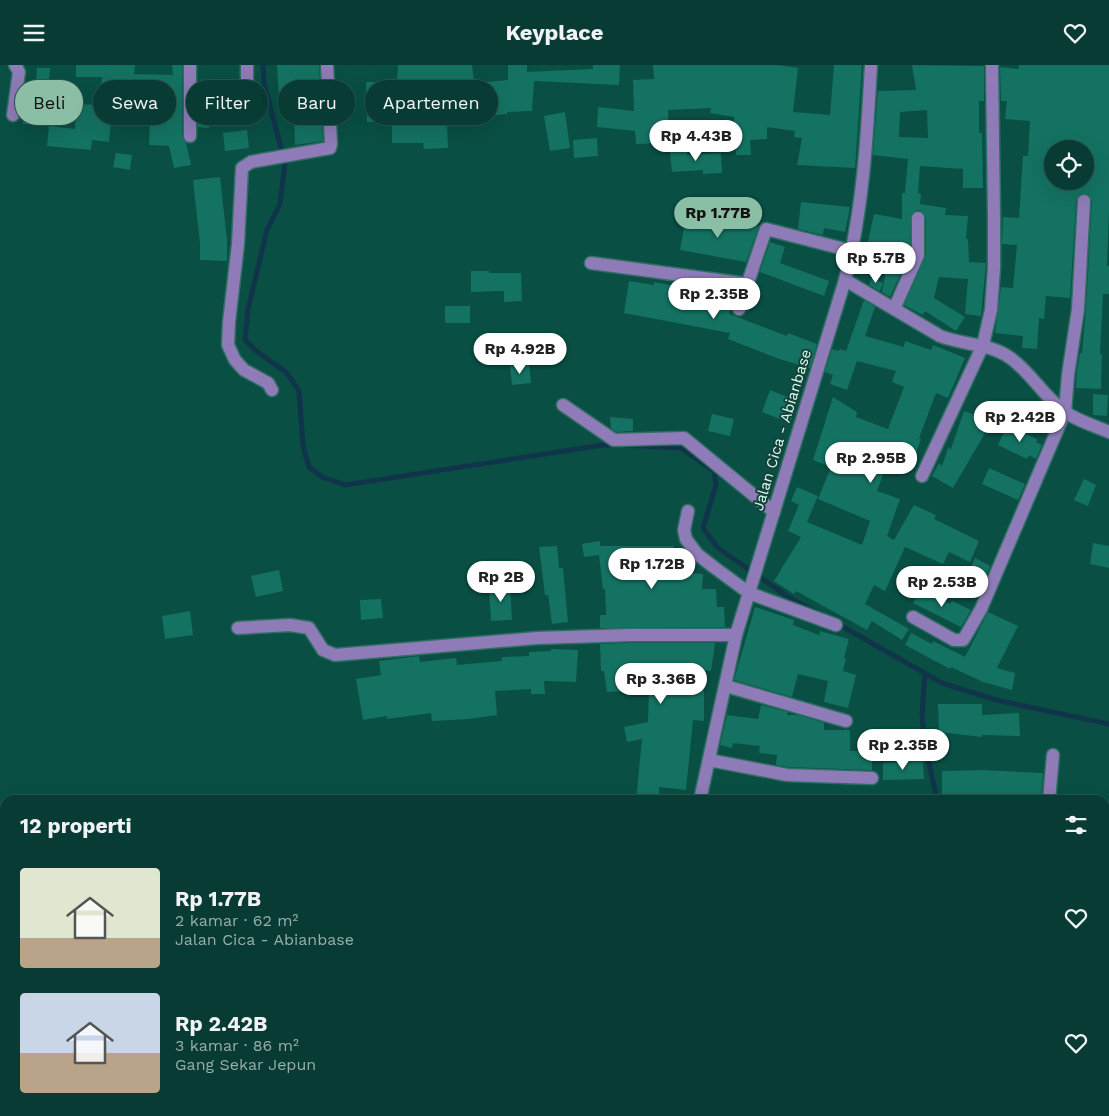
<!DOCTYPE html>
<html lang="id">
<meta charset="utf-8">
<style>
:root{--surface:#073b33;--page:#10423b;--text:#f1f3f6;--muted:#98adac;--line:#28554e;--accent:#8abfa5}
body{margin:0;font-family:"Work Sans",sans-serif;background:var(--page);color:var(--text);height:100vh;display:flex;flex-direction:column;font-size:19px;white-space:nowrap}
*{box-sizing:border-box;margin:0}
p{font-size:16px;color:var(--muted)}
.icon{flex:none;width:28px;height:28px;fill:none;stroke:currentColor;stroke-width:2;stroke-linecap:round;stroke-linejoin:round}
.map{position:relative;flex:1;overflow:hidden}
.side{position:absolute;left:0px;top:730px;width:1110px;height:321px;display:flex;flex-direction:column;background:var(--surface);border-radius:15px 15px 0 0;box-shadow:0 5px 20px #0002,0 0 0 1px var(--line)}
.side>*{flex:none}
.banner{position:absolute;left:15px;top:15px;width:500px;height:45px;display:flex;gap:10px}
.controls{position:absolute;left:1044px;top:75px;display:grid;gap:10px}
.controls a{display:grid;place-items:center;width:50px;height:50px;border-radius:50%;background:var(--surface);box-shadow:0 5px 20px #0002,0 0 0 1px var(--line);font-size:25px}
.price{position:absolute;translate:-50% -42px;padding:0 11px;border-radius:18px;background:#fff;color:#222;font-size:16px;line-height:32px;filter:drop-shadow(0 1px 2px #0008)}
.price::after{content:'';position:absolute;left:50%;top:30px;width:15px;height:11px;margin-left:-8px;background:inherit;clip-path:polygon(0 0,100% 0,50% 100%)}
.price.selected{background:var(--accent);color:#111}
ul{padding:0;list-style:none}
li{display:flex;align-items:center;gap:15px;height:125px;padding:0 20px}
li span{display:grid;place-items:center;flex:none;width:140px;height:100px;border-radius:5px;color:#555}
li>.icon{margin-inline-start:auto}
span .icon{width:60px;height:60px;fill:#fffc;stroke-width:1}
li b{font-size:21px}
h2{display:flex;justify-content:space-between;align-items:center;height:60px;padding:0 20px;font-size:21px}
.tag{padding:0 18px;border-radius:22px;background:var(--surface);box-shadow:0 5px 20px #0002,0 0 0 1px var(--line);font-size:18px;line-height:45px}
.tag.selected{background:var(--accent);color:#111}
header{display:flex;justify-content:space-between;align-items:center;height:65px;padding:0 20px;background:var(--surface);font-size:22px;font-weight:700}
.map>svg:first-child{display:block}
</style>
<header><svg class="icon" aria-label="menu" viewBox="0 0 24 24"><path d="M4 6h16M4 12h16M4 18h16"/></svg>Keyplace<svg class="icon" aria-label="heart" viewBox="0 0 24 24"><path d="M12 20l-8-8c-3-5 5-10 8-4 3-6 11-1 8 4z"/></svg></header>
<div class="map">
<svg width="1109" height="1051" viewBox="0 0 1109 1051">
<rect width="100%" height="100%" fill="#094f44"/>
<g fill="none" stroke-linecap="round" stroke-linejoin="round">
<g stroke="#10354b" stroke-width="5">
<path d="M263,0l1,18 21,80 -5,41 -13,26 -19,79 -3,31 11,11 30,21 13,19 4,55 6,21 13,10 23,8 258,-40h14"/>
<path d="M625,380l56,3 33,23 2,14 -13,43 15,20 69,48 30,17"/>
<path d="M838,559l104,59 54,17 113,24"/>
<path d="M925,608l-3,41 2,26 13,60"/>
<path d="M1014,1051l1,-5"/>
</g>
</g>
<g fill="#147262" fill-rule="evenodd">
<path d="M76,0h59l-1,9 39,1 -1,-10h10v71l4,7 5,22 -17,3 -5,-22 -20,-1 1,-29 -10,-1v-3l-28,-2 -3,32 -17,-2 -1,10 -44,-4 2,-20 26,3 1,-25 23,1 3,-28h-26z"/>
<path d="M277,0h42l4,76 -28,4 -1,-32 -14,1z"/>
<path d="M398,0h74l2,18 34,-3v-15h19v7l66,-3v-4h27l-1,20 -85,-4 -2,30 -25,1v2l-30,3v2h-29v6h-1l1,23 -24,1 -1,-6h-31v-22l-25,1 -1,-40h31z"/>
<path d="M653,0h124l21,3 -5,44 37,3 4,-50h28l-7,103 -58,-3 5,-27 -8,-1 1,-6 -28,-4v12l-17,1 1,15h-15l-2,-38 -24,-4 1,-5 -43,2 1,33 -33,1 -1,-13 -38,-4 1,-20 36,4 -1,-31 21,-1z"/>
<path d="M912,0l72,1v35h-5v32h3l1,55h-20v-19l-43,-3 -2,27 3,1 -1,10 26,4 -1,7 23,1 -2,23h2l1,23 17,1 -5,53 -16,-2 3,-35 -29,-2 -5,21 31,19 -9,14 -31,-20 -2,4 -19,-10 22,-50v-37l-4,-7 -4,-1 -7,4 -1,39 -20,44 -8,-5 8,-41 -23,-5 7,-32 28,5v-26h3l3,-34 -35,-4 5,-64 38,-1zM927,45l1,28 -29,-1 1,-25z"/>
<path d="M1019,0h90v145l-2,56h2v28h-6l-3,60h2l-1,35 -25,-1 1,-18 3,-17h2l4,-44 6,-108 -4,-7h-8l-4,7 -6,97 -24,-2 -2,23 -5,-1 -2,31 -15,-1 1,-12 -28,-3 6,-46 12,1 4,-43 -15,-1 1,-27 16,1 4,-62h5l2,-35 -25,-2 2,-18h-6l-1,-34 19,2zM1052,84h33v2h2l1,30h-36z"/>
<path d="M37,3h13l-2,27 -13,-1z"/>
<path d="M39,33l1,26h-17l1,-25z"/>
<path d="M198,37l13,1 -2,25 -11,-1z"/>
<path d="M565,47l5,36 -20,3 -6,-35z"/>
<path d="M247,65l2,18 -24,3 -2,-18z"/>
<path d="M597,73l1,18 -24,2 -1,-18z"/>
<path d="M687,85v5l34,-2 1,20 -19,1v-4l-31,2 -2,-20z"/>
<path d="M116,88l16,2 -2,15 -17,-3z"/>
<path d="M220,112l7,63v21l-27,-1v-17l-7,-63z"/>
<path d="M801,137l49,5 -5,25 -21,-4 -1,7 -25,-6z"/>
<path d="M686,152l73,9 -13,36 -66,-12z"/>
<path d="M770,177l15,5 -5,16 49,18 -5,15 -64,-24z"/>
<path d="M471,206h18v2h32l1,28 -18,1v-11l-33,1z"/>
<path d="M872,213l11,5 -3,8 -11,-6z"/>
<path d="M629,216l25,4v-3l26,5 14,3 -1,5 39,8 -3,11 58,22 1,-3 29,11 -7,24 -31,-9 -51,-20 2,-6 -106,-20z"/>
<path d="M864,235l11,7 -10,29 39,11 1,-6 26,9 2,-5 32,13 -17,40 -12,-5 -17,45 2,1 -12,33 -22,-8 -10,27 23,8 -13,37 7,4 20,-35 22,10 -2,4 45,22 -9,21 -21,-10 -6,12 -38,-17 -20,44 -11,-6 -9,19 44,25 -7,11 -30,-19 -5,9 -71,-39 -2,3 -20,-13 27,-44 -13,-6 11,-26 -8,-4 6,-14 21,9 -11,26 55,23 8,-24 -52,-22 13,-32 -18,-7 20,-63 24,15 -1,5 32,12 16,-42 -12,-5 4,-11 -39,-10 -10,29 -17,-6 3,-9 -8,-3 7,-23 7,2 1,-2 6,2z"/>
<rect x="445" y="241" width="25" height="17"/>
<path d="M529,299l2,19 -19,2 -2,-19z"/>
<path d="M770,325l27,11 -7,22 -28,-11z"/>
<path d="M1093,329l15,1 -1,21 -14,-1z"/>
<path d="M964,346l28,10 -39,67 -21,-12 7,-13 3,3 6,-18 3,1z"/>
<path d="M712,349l22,5 -4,17 -22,-5z"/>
<path d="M610,352l23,2v12l-17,1 -5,-4z"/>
<path d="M1007,360l30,14 -1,3 6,3 -6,14 -7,-4 -2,4 -29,-14z"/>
<path d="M989,403l36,16 -7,16 -36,-16z"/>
<path d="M1084,414l12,6 -8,21 -14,-6z"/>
<path d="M600,476v5h74l-1,26 30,2 -1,15h14l1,18h7l1,20 -125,1v-13h6l-1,-26h-2l-4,-34 -15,2 -2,-13z"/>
<path d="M1093,478l16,3v22l-19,-4z"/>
<path d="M557,481l2,22h4l5,54 -16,2 -4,-29h-3l-6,-48z"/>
<path d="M975,493l15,8 -8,20 -16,-8z"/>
<path d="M279,505l4,21 -27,6 -5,-21z"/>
<path d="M510,521l2,34 -21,1 -2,-34z"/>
<path d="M922,523l28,16 2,-3 19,9 -10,17 -48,-24z"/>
<path d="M381,534l2,19 -22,2 -1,-20z"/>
<path d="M755,542l39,13 -1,5 26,10 1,-4 29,8 -5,19h2l-3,13 13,4 -8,33 -24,-6 4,-21 -30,-7 -6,23 -58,-17z"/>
<path d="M190,546l3,24 -28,4 -3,-23z"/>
<path d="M988,547l30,14 -21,42 18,5 -3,17 -29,-8 -32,-15 -1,2 -45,-24 6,-12 21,11 1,-3 32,16z"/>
<path d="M631,578h84l-4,28 -7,-1v51l-11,-1 -7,70 -27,-3v13h-23l6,-61 -15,3 -3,-15 24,-5 1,-32 -42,2 -3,-21h-3l-1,-27z"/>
<path d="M551,584l27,1 -2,32 -32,-1 1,13h-14v-5l-36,2 2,24 -28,4 -37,2 -1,-8 -44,6v-3l-24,4 -7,-41 25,-4 -2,-14 40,-5 1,6 36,-4 1,7 45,-4v-4l27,-1v-4l22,-1z"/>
<path d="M938,639h44v11l37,-2 1,23 -38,-1v2l-43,-5z"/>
<path d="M761,640l27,7 -1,3h11l26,8v7h26v21h22v19l-84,-3 -12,-2 1,-10 -18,-2 1,-7 -27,-3 -1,5 -12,-3 7,-30 31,4z"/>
<path d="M923,696l1,18 -41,1v-17z"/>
<path d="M942,706l41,-1 60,3 -2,27h-99z"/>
</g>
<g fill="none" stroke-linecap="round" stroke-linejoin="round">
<defs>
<g id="minor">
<path d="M247,15v-15"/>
<path d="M13,50l6,-43 -4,-7"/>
<path d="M190,71v-71"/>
<path d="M591,198l157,21"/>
<path d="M845,215l95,56c23,9 48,7 69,21 21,14 34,39 55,54 11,9 31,15 45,21"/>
<path d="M739,244l27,-80 86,22"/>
<path d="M894,244l24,-54v-37"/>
<path d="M272,325l-4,-7 -24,-13 -9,-10 -7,-15 1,-23 9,-78 4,-76 9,-6 79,-14 1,-4 -4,-79"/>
<path d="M563,340l51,35 70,-2 90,74"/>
<path d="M922,411l61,-131 8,-35 3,-42v-52l-2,-151"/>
<path d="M688,446l-4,19 2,9 11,15 18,14 34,25 87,32"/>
<path d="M913,552l41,23h9l2,-3 16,-28 84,-197 3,-37 10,-66 6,-108"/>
<path d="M238,563l52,-3 19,3 14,22 12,5 202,-17 94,-3h105"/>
<path d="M726,621l120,35"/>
<path d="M709,695l78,15 85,3"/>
<path d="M700,735l36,-165 109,-355c18,-72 22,-141 26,-215"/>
<path d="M1049,735l4,-45"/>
<path d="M404,1051l1,-4"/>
<path d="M650,1051l1,-5"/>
</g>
</defs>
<use href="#minor" stroke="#2e6e63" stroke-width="15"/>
<use href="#minor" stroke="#8e7bb7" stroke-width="12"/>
</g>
<g text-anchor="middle" stroke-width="4" stroke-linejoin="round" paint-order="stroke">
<g font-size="15" fill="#d5fcf2" stroke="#16423a">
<text transform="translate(782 365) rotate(-73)" y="5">Jalan Cica - Abianbase</text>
</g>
</g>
</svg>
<div class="controls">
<a><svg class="icon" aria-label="locate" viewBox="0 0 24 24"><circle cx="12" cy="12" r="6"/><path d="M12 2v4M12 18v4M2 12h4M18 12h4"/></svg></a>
</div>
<b class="price" style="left:696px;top:97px">Rp 4.43B</b>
<b class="price selected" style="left:718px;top:174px">Rp 1.77B</b>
<b class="price" style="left:876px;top:219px">Rp 5.7B</b>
<b class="price" style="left:714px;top:255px">Rp 2.35B</b>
<b class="price" style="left:520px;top:310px">Rp 4.92B</b>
<b class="price" style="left:1020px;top:378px">Rp 2.42B</b>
<b class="price" style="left:871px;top:419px">Rp 2.95B</b>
<b class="price" style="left:652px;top:525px">Rp 1.72B</b>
<b class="price" style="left:501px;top:538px">Rp 2B</b>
<b class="price" style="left:942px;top:543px">Rp 2.53B</b>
<b class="price" style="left:661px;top:640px">Rp 3.36B</b>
<b class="price" style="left:903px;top:706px">Rp 2.35B</b>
<div class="banner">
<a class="tag selected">Beli</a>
<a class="tag">Sewa</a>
<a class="tag">Filter</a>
<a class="tag">Baru</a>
<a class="tag">Apartemen</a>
</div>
<section class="side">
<h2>12 properti<svg class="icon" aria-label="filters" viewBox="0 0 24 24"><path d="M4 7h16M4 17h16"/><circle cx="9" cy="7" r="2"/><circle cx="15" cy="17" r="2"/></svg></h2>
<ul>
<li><span style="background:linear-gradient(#dfe7d0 70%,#b9a48a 0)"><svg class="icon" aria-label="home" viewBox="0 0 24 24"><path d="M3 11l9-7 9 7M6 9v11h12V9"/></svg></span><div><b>Rp 1.77B</b><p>2 kamar · 62 m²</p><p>Jalan Cica - Abianbase</p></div><svg class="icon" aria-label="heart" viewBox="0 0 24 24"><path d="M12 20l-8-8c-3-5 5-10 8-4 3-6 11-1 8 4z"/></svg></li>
<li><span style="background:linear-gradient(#c9d6e8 60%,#b9a48a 0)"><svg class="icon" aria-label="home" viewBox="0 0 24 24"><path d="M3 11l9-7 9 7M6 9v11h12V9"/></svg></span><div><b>Rp 2.42B</b><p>3 kamar · 86 m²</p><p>Gang Sekar Jepun</p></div><svg class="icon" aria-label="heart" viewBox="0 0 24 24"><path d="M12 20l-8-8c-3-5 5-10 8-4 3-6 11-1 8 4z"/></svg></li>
</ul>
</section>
</div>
